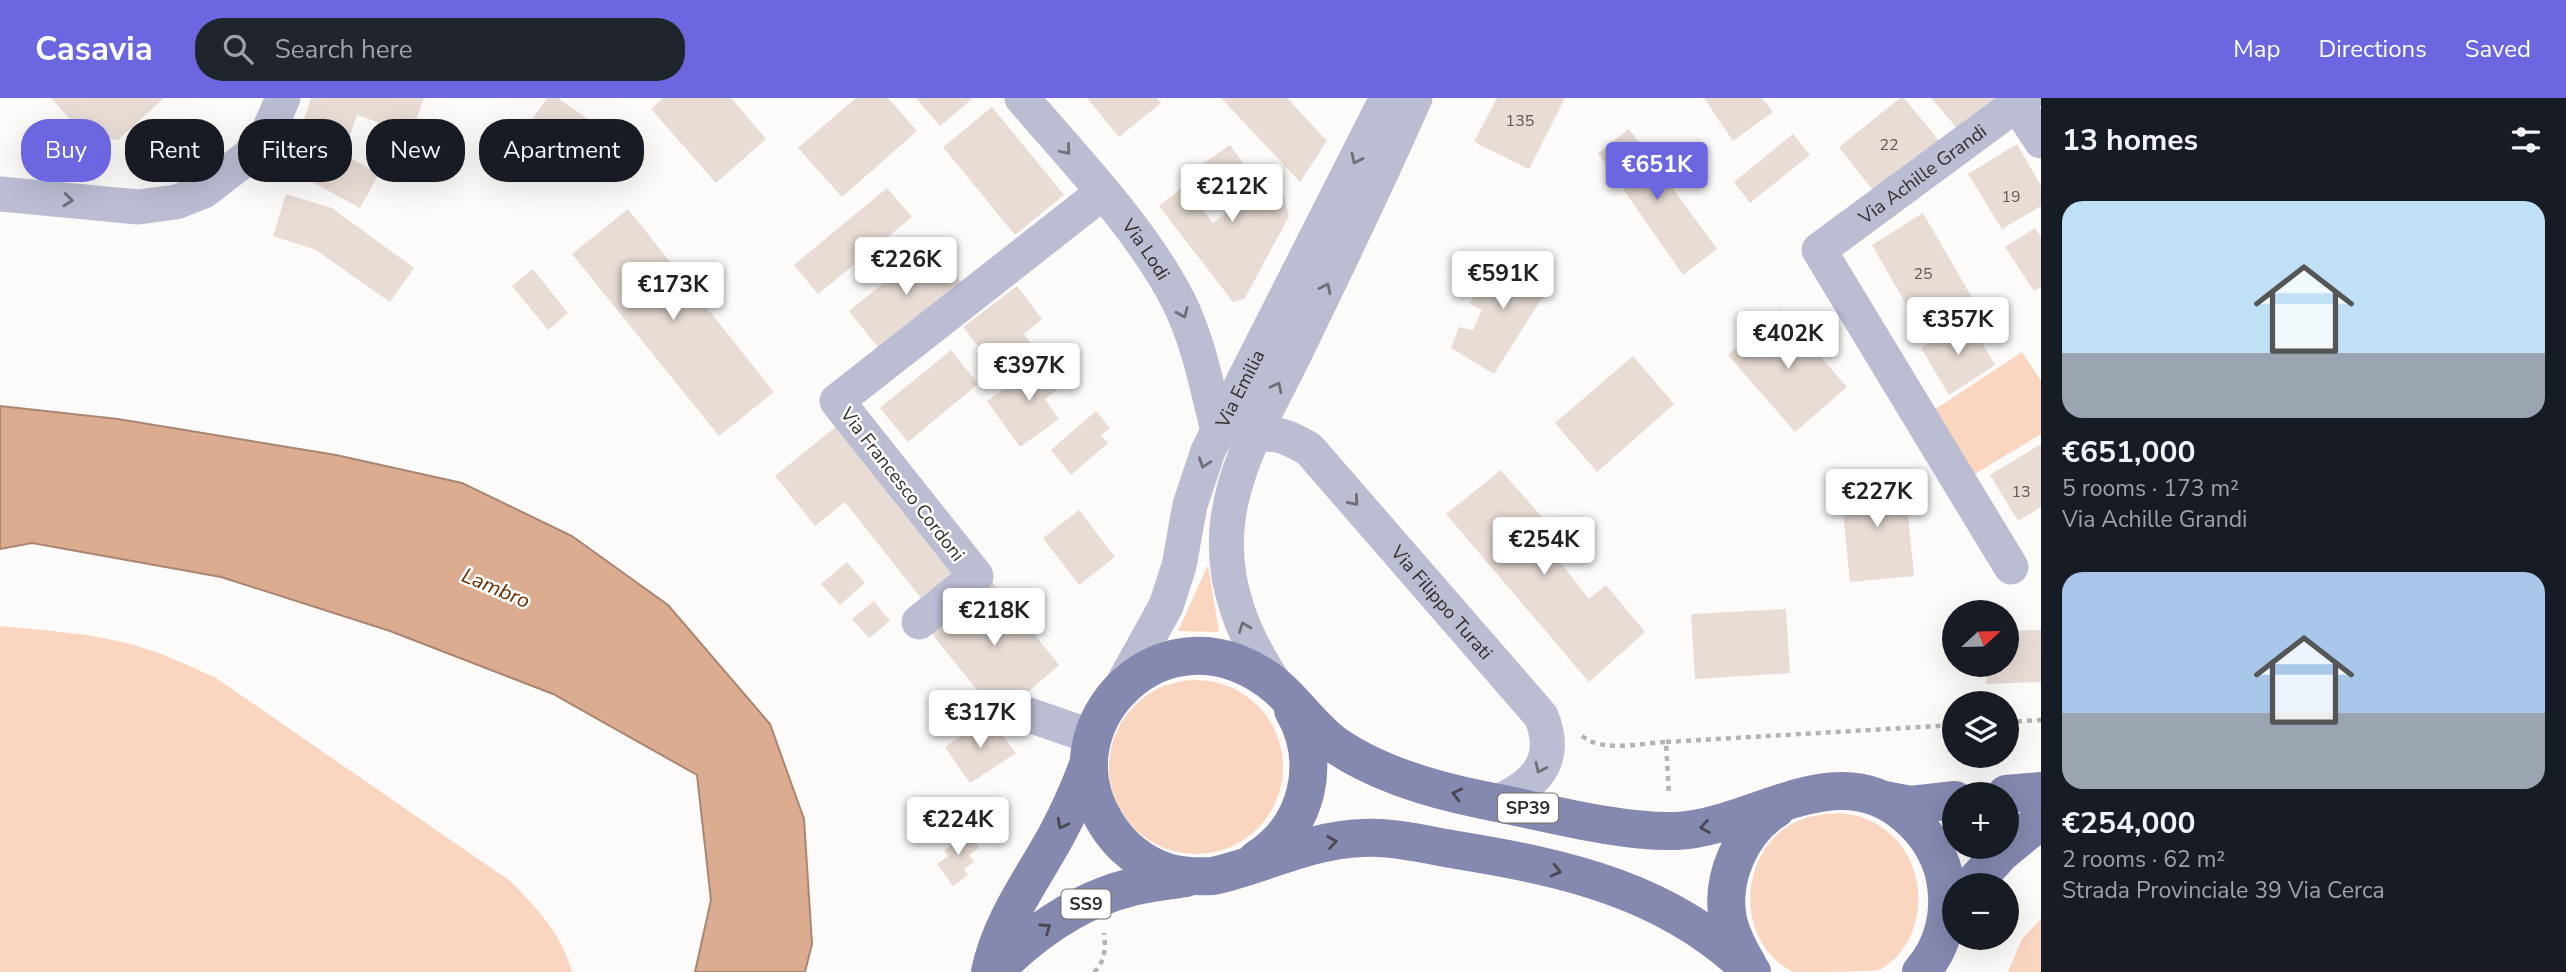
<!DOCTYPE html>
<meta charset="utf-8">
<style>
:root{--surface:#171b24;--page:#20242c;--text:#f1f3f6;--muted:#9ea1a6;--accent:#6c67e1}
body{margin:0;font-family:"Nunito Sans",sans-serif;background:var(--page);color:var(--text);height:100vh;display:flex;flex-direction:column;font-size:26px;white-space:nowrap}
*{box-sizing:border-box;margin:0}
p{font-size:23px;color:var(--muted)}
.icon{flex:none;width:38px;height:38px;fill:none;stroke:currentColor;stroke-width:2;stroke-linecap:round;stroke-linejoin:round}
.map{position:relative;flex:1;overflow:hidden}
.panel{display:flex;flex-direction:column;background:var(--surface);width:525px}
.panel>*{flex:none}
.top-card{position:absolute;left:21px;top:21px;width:665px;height:63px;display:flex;gap:14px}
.needle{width:46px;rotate:68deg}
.controls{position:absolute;left:1942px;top:502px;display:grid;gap:14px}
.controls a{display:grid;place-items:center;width:77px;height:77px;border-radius:50%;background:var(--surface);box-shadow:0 7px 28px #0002;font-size:35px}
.price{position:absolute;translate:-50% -60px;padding:0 16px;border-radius:7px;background:#fff;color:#222;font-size:23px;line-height:46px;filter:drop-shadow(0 2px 4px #0008)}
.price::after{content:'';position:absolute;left:50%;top:42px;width:21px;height:16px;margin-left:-10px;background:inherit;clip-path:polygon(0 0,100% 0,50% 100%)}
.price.selected{background:var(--accent);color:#fff}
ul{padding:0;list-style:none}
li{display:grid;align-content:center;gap:14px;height:371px;padding:0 21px}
li span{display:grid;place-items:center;height:217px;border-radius:21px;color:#555}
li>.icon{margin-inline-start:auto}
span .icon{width:126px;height:126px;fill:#fffc;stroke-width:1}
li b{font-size:30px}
h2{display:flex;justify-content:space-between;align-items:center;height:84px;padding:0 21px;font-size:30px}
.chip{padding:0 24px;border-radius:28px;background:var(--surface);box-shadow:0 7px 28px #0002;font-size:24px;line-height:63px}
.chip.selected{background:var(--accent);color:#fff}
header{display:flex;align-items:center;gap:42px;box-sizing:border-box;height:98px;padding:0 35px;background:var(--accent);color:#fff}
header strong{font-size:33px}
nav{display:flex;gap:38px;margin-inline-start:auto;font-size:24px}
.search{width:490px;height:63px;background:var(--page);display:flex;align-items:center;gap:18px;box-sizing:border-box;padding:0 24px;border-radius:28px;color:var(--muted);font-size:26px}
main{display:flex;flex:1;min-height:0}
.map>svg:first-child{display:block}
</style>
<header>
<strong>Casavia</strong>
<div class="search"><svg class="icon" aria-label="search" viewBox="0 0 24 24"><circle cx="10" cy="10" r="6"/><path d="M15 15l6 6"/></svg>Search here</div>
<nav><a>Map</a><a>Directions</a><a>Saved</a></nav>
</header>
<main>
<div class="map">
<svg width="2041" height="874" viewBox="0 0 2041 874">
<rect width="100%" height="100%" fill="#fdfbfa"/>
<g fill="#fad5c0">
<path d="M2022,254l19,29v53l-68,41 -42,-63z"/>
<path d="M1208,467l11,67 -41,-1z"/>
<path d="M0,528c43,4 88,7 130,18 30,8 58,21 86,34l294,203c27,27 52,53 62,91h-572z"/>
<circle cx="1196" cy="669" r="87"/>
<path d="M1840,715c8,1 18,2 26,6 45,18 62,68 47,111 -6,16 -19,33 -34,40 -14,2 -68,2 -86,2 -56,-28 -56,-113 -5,-146 16,-10 33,-12 52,-13z"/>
<path d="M2041,821v53h-33l14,-33z"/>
</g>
<path fill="#dcac90" stroke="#a98672" stroke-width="2" d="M0,308l118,13 218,36 126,28 110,53 96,69 102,119 34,95 8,125 -7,28h-110l16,-72 -14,-125 -144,-81 -163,-63 -169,-54 -189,-34 -32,6z"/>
<g fill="#e8dcd5">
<path d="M51,0h113l-46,42 -33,-4z"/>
<path d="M311,0h113l-13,36 -54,-19 -14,39 36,20 -19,34 -72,-39z"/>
<path d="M547,0h11l34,24 -33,47 -41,-29z"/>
<path d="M663,0h68l35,41 -50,44 -65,-74z"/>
<path d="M856,0h32l29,33 -75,66 -44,-49z"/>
<path d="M916,0h57l-33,28z"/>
<path d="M1087,0h70l4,5 -42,34z"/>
<path d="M1221,0h66l40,43 -27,41z"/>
<path d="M1497,0h68l-36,71 -55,-27z"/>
<path d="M1704,0h58l11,14 -40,29z"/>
<path d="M1900,0h4l36,44 -64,52 -37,-47z"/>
<path d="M1931,0h67l-41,30z"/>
<path d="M992,9l72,88 -49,40 -72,-88z"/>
<path d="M1629,31l88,120 -34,26 -85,-122z"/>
<path d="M1793,36l17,21 -60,48 -16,-21z"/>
<path d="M2017,46l24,42v20l-39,23 -34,-55z"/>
<path d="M1230,47l30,42 14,-11 8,15 7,25 -44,82 -12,4 -74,-96 25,-20 29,37 20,-15 -32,-43z"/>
<path d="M887,90l25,29 -94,77 -24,-29z"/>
<path d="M286,96l46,14 82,60 -24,34 -74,-52 -43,-14z"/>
<path d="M628,111l146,183 -55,44 -147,-182z"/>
<path d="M1923,115l51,88 -52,31 -50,-87z"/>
<path d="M2035,130l6,9v50l-7,4 -29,-44z"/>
<path d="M931,147l32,39 -83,66 -31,-39z"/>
<path d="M1505,154l20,9 2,-5 22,13 -2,21 -53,84 -43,-26 8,-21 14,3 9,-20 -12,-6 15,-28 6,3z"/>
<path d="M533,171l35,44 -20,17 -36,-44z"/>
<path d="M1017,188l25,33 -18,15 12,16 -35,26 -38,-49z"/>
<path d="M1780,212l67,77 -52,45 -67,-77z"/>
<path d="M1968,221l27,46 -46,30 -28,-47z"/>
<path d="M951,252l27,34 -70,58 -28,-34z"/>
<path d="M1633,258l41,48 -77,68 -42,-49z"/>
<path d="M1048,260l18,25 -21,16 14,20 -39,28 -33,-46z"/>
<path d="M1096,313l14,17 -9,7 7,8 -37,32 -20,-25z"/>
<path d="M838,327l116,147 -33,26 -76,-96 -30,24 -40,-50z"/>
<path d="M2041,346v63l-23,14 -28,-46z"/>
<path d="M1501,372l45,52 -11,8 54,69 17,-14 39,47 -56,50 -143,-168z"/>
<path d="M1904,377l10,101 -64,6 -10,-101z"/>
<path d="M1079,412l36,47 -36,28 -36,-47z"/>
<path d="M847,464l18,21 -25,22 -19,-21z"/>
<path d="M991,482l68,85 -60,52 -71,-88z"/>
<path d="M874,503l16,20 -21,17 -17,-19z"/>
<path d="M1786,511l4,64 -95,6 -4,-65z"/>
<path d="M2041,532v52l-55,2v-19h21v-34z"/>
<path d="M988,619l28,36 -46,30 -25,-36z"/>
<path d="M965,730l14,20 -10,7 5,7 -10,7 4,6 -15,11 -16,-22 11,-8 -4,-6 13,-8 -4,-5z"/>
</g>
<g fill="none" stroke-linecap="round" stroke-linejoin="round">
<g stroke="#b5b2b0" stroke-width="4.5" stroke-dasharray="5 5" stroke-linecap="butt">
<path d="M2007,624l34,-2"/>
<path d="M1582,638c22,17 58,7 84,6l3,54"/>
<path d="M1666,644l289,-17"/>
<path d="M1094,874c11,-9 12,-26 10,-39"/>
</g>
<g stroke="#bbbdd3" stroke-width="35">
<path id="s1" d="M1022,0c53,62 120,131 157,204 20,41 28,85 39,129"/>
<path d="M2013,0l28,43"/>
<path d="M0,96l138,13 38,-5 28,-11 45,-35 20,-26 14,-32"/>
<path id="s2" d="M1254,337c24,-3 34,2 55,14l232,267c18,44 -4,68 -43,86"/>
<path id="s3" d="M2011,469l-192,-317 206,-152"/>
<path d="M919,524l57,-46 -139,-175 265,-208"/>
<path d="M1277,589c-32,-48 -55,-100 -50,-159 6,-66 43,-122 71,-181 40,-82 80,-165 117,-249"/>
<path id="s4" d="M1120,591l46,-83 13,-40 11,-61 18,-54 179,-353"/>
<path d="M1026,616l67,23"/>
</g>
<g stroke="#8588af" stroke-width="38">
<path d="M2006,696l35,-3"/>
<path d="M1884,702l27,5 44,-5"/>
<path d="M1257,761c51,-32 66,-97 36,-149"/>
<path d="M1971,788l30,-33 40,-33"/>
<path d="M1748,867c-9,-15 -16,-28 -20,-45 -8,-41 13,-90 48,-111"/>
<path d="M990,874c10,-50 42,-92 66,-136 13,-24 24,-49 33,-74"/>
<path d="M994,874c38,-39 85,-72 138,-85 18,-5 36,-6 54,-9"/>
<path d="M1752,874c-82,-81 -185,-104 -295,-122 -31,-5 -63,-14 -95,-12 -53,2 -99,27 -149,38 -15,1 -31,0 -46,-4 -50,-16 -85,-70 -77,-122 8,-50 52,-92 103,-94 30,-2 61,11 84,31 21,18 36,42 60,59 43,29 96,44 146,54 58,11 136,33 193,31 77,-3 160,-77 230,-16 19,16 32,35 38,59 8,35 1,71 -23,98"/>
</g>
</g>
<defs><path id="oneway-chevron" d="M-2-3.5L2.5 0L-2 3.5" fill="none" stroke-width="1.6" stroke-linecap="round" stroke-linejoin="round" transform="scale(1.75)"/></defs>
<g stroke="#706e77">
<use href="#oneway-chevron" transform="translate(1066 52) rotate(50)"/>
<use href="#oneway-chevron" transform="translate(1356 61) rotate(116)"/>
<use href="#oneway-chevron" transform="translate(68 102) rotate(6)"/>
<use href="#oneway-chevron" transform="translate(1326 190) rotate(-64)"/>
<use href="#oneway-chevron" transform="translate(1183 215) rotate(66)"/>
<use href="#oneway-chevron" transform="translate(1277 289) rotate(-63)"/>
<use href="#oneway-chevron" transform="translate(1204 365) rotate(109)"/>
<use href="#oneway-chevron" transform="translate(1354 403) rotate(49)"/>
<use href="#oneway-chevron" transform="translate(1244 529) rotate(-111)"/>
<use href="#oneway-chevron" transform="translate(1540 670) rotate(116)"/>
</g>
<g stroke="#4b4853">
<use href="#oneway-chevron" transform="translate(1457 696) rotate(-166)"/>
<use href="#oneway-chevron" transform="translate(1062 726) rotate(117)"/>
<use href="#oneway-chevron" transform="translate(1705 729) rotate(171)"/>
<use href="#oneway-chevron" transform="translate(1332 744) rotate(-9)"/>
<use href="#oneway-chevron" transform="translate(1556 773) rotate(15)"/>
<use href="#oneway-chevron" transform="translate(1046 830) rotate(-35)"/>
</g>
<g text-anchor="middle" stroke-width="5" stroke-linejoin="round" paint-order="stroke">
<g font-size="16" fill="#605956">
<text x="1520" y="28">135</text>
<text x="1889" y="52">22</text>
<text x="2011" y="104">19</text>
<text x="1923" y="181">25</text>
<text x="2021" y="399">13</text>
</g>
<g fill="#fff" stroke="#706c6b" stroke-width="2">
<rect x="1498" y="695.5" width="60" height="29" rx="5"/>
<rect x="1061.5" y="791.5" width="49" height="29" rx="5"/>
</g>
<g font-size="18" font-weight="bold" fill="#322d2b">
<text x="1528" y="716">SP39</text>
<text x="1086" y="812">SS9</text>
</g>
<g font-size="19" fill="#322d2b" stroke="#fff">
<text dy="7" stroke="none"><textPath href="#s3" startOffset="499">Via Achille Grandi</textPath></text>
<text dy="7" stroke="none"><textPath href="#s1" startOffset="196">Via Lodi</textPath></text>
<text dy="7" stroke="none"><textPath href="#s4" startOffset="326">Via Emilia</textPath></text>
<text transform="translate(903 386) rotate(52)" y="7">Via Francesco Cordoni</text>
<text dy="7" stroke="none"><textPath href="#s2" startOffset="261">Via Filippo Turati</textPath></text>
</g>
<g font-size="21" font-style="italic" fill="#682d00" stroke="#fff">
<text transform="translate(496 490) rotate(23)" y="7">Lambro</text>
</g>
</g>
</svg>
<div class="controls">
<a><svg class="needle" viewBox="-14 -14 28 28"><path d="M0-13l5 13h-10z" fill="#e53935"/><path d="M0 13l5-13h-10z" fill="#9ea1a6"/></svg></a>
<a><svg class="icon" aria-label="layers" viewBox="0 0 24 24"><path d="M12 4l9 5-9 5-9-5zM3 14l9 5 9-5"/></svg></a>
<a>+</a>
<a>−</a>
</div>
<b class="price selected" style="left:1657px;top:104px">€651K</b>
<b class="price" style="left:1232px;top:126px">€212K</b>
<b class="price" style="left:906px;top:199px">€226K</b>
<b class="price" style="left:1503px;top:213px">€591K</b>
<b class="price" style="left:673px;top:224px">€173K</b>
<b class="price" style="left:1958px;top:259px">€357K</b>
<b class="price" style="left:1788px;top:273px">€402K</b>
<b class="price" style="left:1029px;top:305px">€397K</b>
<b class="price" style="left:1877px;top:431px">€227K</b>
<b class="price" style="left:1544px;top:479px">€254K</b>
<b class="price" style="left:994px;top:550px">€218K</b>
<b class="price" style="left:980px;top:652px">€317K</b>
<b class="price" style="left:958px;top:759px">€224K</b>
<div class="top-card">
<a class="chip selected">Buy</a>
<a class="chip">Rent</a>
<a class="chip">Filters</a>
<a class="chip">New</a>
<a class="chip">Apartment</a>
</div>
</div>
<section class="panel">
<h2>13 homes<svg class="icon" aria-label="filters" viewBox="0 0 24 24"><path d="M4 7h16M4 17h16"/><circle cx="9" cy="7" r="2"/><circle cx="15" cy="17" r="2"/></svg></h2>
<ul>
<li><span style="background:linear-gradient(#bfe0f5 70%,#9aa5b1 0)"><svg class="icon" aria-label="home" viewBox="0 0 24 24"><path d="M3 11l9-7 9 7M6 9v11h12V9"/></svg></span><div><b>€651,000</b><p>5 rooms · 173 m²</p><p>Via Achille Grandi</p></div></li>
<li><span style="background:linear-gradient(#a9c7e8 65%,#9aa5b1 0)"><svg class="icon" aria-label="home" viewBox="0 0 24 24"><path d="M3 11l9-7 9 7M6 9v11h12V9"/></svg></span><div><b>€254,000</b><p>2 rooms · 62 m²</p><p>Strada Provinciale 39 Via Cerca</p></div></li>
</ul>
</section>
</main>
